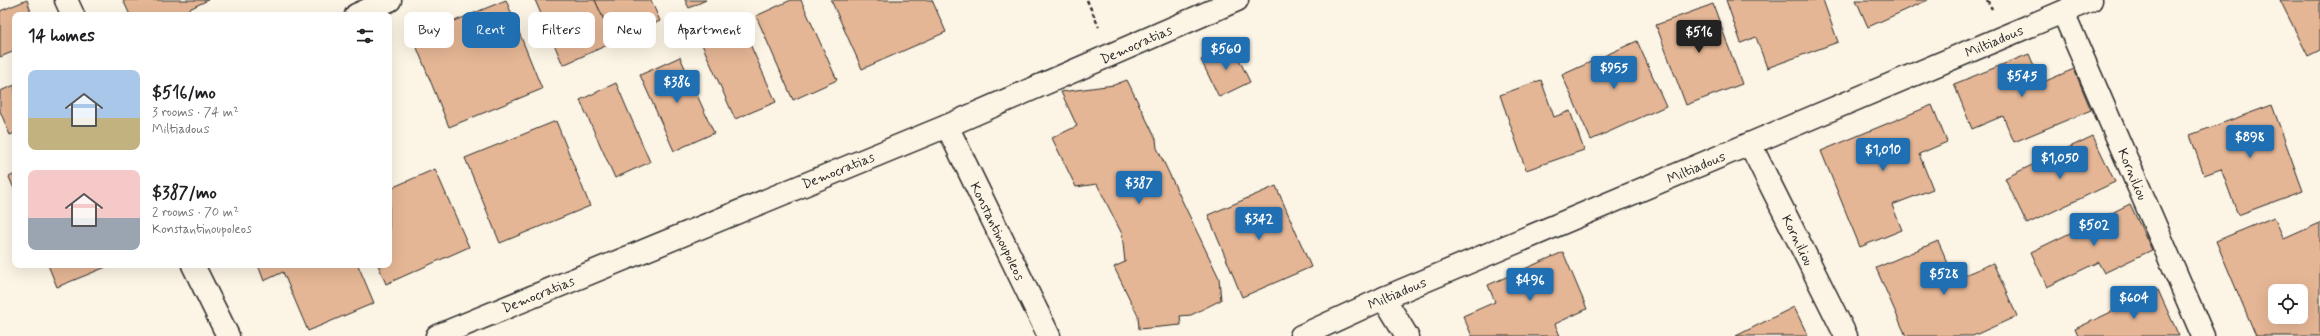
<!DOCTYPE html>
<meta charset="utf-8">
<style>
:root{--surface:#fff;--page:#f6f6f6;--text:#202124;--muted:#757577;--accent:#1f6fb2}
body{margin:0;font-family:Mynerve,sans-serif;background:var(--page);color:var(--text);height:100vh;display:flex;flex-direction:column;font-size:15px;white-space:nowrap}
*{box-sizing:border-box;margin:0}
p{font-size:13px;color:var(--muted)}
.icon{flex:none;width:22px;height:22px;fill:none;stroke:currentColor;stroke-width:2;stroke-linecap:round;stroke-linejoin:round}
.map{position:relative;flex:1;overflow:hidden}
.panel{position:absolute;left:12px;top:12px;width:380px;height:256px;display:flex;flex-direction:column;background:var(--surface);border-radius:8px;box-shadow:0 4px 16px #0002}
.panel>*{flex:none}
.guide{position:absolute;left:404px;top:12px;width:380px;height:36px;display:flex;gap:8px}
.fabs{position:absolute;left:2268px;top:284px;display:grid;gap:8px}
.fabs a{display:grid;place-items:center;width:40px;height:40px;border-radius:8px;background:var(--surface);box-shadow:0 4px 16px #0002;font-size:20px}
.price{position:absolute;translate:-50% -34px;padding:0 9px;border-radius:4px;background:var(--accent);color:#fff;font-size:13px;line-height:26px;filter:drop-shadow(0 1px 2px #0008)}
.price::after{content:'';position:absolute;left:50%;top:24px;width:12px;height:9px;margin-left:-6px;background:inherit;clip-path:polygon(0 0,100% 0,50% 100%)}
.price.on{background:#222;color:#fff}
ul{padding:0;list-style:none}
li{display:flex;align-items:center;gap:12px;height:100px;padding:0 16px}
li span{display:grid;place-items:center;flex:none;width:112px;height:80px;border-radius:8px;color:#555}
li>.icon{margin-inline-start:auto}
span .icon{width:48px;height:48px;fill:#fffc;stroke-width:1}
li b{font-size:17px}
h2{display:flex;justify-content:space-between;align-items:center;height:48px;padding:0 16px;font-size:17px}
.chip{padding:0 14px;border-radius:8px;background:var(--surface);box-shadow:0 4px 16px #0002;font-size:14px;line-height:36px}
.chip.on{background:var(--accent);color:#fff}
.map>svg:first-child{display:block}
</style>
<div class="map">
<svg width="2320" height="336" viewBox="0 0 2320 336">
<rect width="100%" height="100%" fill="#fcf5e5"/>
<filter id="ink" filterUnits="userSpaceOnUse"><feTurbulence type="fractalNoise" baseFrequency=".025" numOctaves="2"/><feDisplacementMap in="SourceGraphic" scale="8" xChannelSelector="R" yChannelSelector="G"/><feConvolveMatrix kernelMatrix="1 2 1 2 8 2 1 2 1" color-interpolation-filters="sRGB"/></filter>
<g filter="url(#ink)">
<g fill="#e5b695" stroke="#2b2b2b" fill-rule="evenodd">
<path d="M27,0l5,15h-17v36l-15,6v-46z"/>
<path d="M123,0h85l-31,15h-47z"/>
<path d="M506,0l36,89 -93,38 -36,-89z"/>
<path d="M535,0h60l19,42 -51,23z"/>
<path d="M595,0h56l9,21 -46,21z"/>
<path d="M685,0h21l-17,8z"/>
<path d="M791,0h10l36,80 -44,20 -37,-84z"/>
<path d="M831,0h101l14,32 -84,37z"/>
<path d="M1726,0h97l15,42 -71,26 -11,-31 -15,6z"/>
<path d="M1856,0h72l-60,27z"/>
<path d="M2280,0h40v50l-12,6z"/>
<path d="M1713,4l29,80 -56,21 -30,-80z"/>
<path d="M740,22l36,80 -41,17 -35,-79z"/>
<path d="M1637,41l29,65 -75,34 -29,-65z"/>
<path d="M1232,45l18,37 -31,15 -18,-37z"/>
<path d="M2029,54l12,29 33,-14 17,41 -77,32 -11,-26 -31,13 -18,-45z"/>
<path d="M680,57l34,76 -40,18 -34,-76z"/>
<path d="M1127,80l29,59 1,9 62,130 2,22 -30,15 -11,1 1,9 -42,4 -1,-13 -24,-49 11,-5 -3,-28 -25,-50 -21,3 -24,-49 25,-12 -16,-34 53,-7z"/>
<path d="M1541,80l13,37 16,-6 14,39 -58,20 -26,-75z"/>
<path d="M616,83l34,79 -35,16 -35,-78z"/>
<path d="M15,85v48l-5,2 -10,-24v-20z"/>
<path d="M1932,105l15,37 -28,12 14,35 -41,16 10,25 -42,17 -39,-96z"/>
<path d="M2272,105l31,86 -65,24 -17,-46 -17,6 -14,-40z"/>
<path d="M556,121l34,85 -90,37 -35,-85z"/>
<path d="M2093,136l22,46 -88,42 -22,-46z"/>
<path d="M435,169l34,78 -83,37 -8,-19h11v-76z"/>
<path d="M15,174v17l-6,-14z"/>
<path d="M1276,186l35,81 -69,30 -34,-82z"/>
<path d="M2130,204l22,46 -48,23 -6,-11 -51,25 -16,-35z"/>
<path d="M2274,217l10,22 36,-16v113h-64l-40,-95zM2275,291h26v26h-26z"/>
<path d="M1938,241l17,38 38,-16 24,53 -44,20h-67l-30,-68z"/>
<path d="M1563,252l24,57 -32,15 5,12h-88l-9,-20 32,-14 -7,-17z"/>
<path d="M48,265h63l-54,22z"/>
<path d="M258,265h100l16,38 -66,28 -25,-59 -19,9z"/>
<path d="M2158,290l21,46h-101l-3,-7z"/>
<path d="M1794,307l14,29h-72z"/>
</g>
<g fill="none" stroke-linecap="round" stroke-linejoin="round">
<defs>
<g id="street">
<path d="M66,0l7,15"/>
<path d="M2063,12l140,324"/>
<path d="M356,15l34,-15"/>
<path d="M947,126l102,210"/>
<path d="M1750,144l96,192"/>
<path d="M193,265l35,71"/>
<path d="M1384,298l23,38"/>
<path d="M1301,336l83,-38 707,-298"/>
</g>
<path id="secondary" d="M437,336l510,-210 290,-126"/>
</defs>
<use href="#street" stroke="#2b2b2b" stroke-width="25"/>
<use href="#secondary" stroke="#2b2b2b" stroke-width="25"/>
<g stroke="#2b2b2b" stroke-width="2.5" stroke-dasharray="4 3" stroke-linecap="butt">
<path d="M1087,0l12,27"/>
<path d="M1987,0l5,9"/>
</g>
<use href="#street" stroke="#fcf5e5" stroke-width="22"/>
<use href="#secondary" stroke="#fcf5e5" stroke-width="22"/>
</g>
</g>
<g text-anchor="middle" stroke-width="3" stroke-linejoin="round" paint-order="stroke">
<g font-size="14" fill="#2b2b2b" stroke="#fcf5e5">
<text transform="translate(1994 41) rotate(-23)" y="5">Miltiadous</text>
<text transform="translate(1136 44) rotate(-24)" y="5">Democratias</text>
<text transform="translate(1696 167) rotate(-23)" y="5">Miltiadous</text>
<text transform="translate(838 170) rotate(-22)" y="5">Democratias</text>
<text transform="translate(2133 174) rotate(67)" y="5">Korniliou</text>
<text transform="translate(998 231) rotate(64)" y="5">Konstantinoupoleos</text>
<text transform="translate(1798 240) rotate(64)" y="5">Korniliou</text>
<text transform="translate(1397 293) rotate(-23)" y="5">Miltiadous</text>
<text transform="translate(538 294) rotate(-22)" y="5">Democratias</text>
</g>
</g>
</svg>
<div class="fabs">
<a><svg class="icon" aria-label="locate" viewBox="0 0 24 24"><circle cx="12" cy="12" r="6"/><path d="M12 2v4M12 18v4M2 12h4M18 12h4"/></svg></a>
</div>
<b class="price on" style="left:1699px;top:54px">$516</b>
<b class="price" style="left:1226px;top:71px">$560</b>
<b class="price" style="left:1614px;top:90px">$955</b>
<b class="price" style="left:2022px;top:98px">$545</b>
<b class="price" style="left:677px;top:104px">$386</b>
<b class="price" style="left:2250px;top:159px">$898</b>
<b class="price" style="left:1883px;top:172px">$1,010</b>
<b class="price" style="left:2060px;top:180px">$1,050</b>
<b class="price" style="left:1139px;top:205px">$387</b>
<b class="price" style="left:1259px;top:241px">$342</b>
<b class="price" style="left:2094px;top:247px">$502</b>
<b class="price" style="left:1944px;top:296px">$528</b>
<b class="price" style="left:1530px;top:302px">$496</b>
<b class="price" style="left:2134px;top:320px">$604</b>
<div class="guide">
<a class="chip">Buy</a>
<a class="chip on">Rent</a>
<a class="chip">Filters</a>
<a class="chip">New</a>
<a class="chip">Apartment</a>
</div>
<section class="panel">
<h2>14 homes<svg class="icon" aria-label="filters" viewBox="0 0 24 24"><path d="M4 7h16M4 17h16"/><circle cx="9" cy="7" r="2"/><circle cx="15" cy="17" r="2"/></svg></h2>
<ul>
<li><span style="background:linear-gradient(#a9c7e8 60%,#c2b280 0)"><svg class="icon" aria-label="home" viewBox="0 0 24 24"><path d="M3 11l9-7 9 7M6 9v11h12V9"/></svg></span><div><b>$516/mo</b><p>3 rooms · 74 m²</p><p>Miltiadous</p></div></li>
<li><span style="background:linear-gradient(#f6c9c9 60%,#9aa5b1 0)"><svg class="icon" aria-label="home" viewBox="0 0 24 24"><path d="M3 11l9-7 9 7M6 9v11h12V9"/></svg></span><div><b>$387/mo</b><p>2 rooms · 70 m²</p><p>Konstantinoupoleos</p></div></li>
</ul>
</section>
</div>
